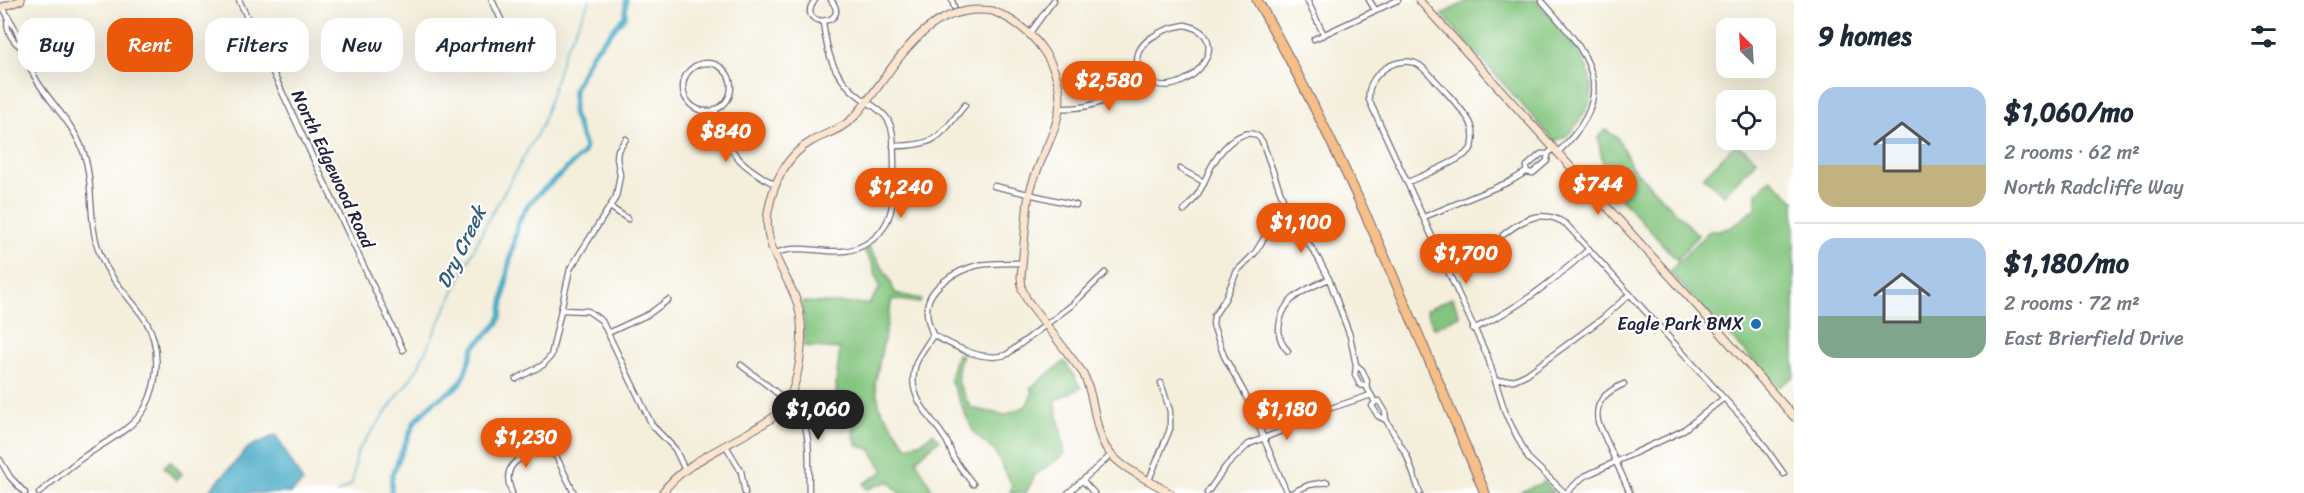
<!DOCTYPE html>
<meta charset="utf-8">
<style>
:root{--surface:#fff;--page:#f6f6f7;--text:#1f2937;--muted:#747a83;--line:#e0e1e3;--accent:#ea580c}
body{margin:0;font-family:Sriracha,sans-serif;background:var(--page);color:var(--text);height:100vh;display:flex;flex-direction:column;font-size:22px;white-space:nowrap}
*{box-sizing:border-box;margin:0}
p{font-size:20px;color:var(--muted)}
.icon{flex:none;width:33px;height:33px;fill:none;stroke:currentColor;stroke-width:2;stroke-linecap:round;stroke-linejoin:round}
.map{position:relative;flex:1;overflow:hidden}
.details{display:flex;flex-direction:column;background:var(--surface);width:510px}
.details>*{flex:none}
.hud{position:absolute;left:18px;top:18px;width:570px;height:54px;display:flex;gap:12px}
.needle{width:39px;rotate:336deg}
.controls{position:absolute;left:1716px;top:18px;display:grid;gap:12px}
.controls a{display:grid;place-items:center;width:60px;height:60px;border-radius:12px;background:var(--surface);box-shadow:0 6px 24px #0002;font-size:30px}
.price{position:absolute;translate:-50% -51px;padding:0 14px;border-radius:21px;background:var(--accent);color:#fff;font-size:20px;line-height:39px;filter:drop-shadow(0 2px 3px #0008)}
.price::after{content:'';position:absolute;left:50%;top:36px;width:18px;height:14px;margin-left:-9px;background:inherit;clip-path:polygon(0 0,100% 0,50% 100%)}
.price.active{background:#222;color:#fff}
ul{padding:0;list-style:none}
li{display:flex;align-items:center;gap:18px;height:150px;padding:0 24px}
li+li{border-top:2px solid var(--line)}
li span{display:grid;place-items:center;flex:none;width:168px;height:120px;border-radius:18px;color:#555}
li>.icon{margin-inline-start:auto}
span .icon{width:72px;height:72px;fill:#fffc;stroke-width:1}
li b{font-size:26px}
h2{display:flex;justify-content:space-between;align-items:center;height:72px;padding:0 24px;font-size:26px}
.tag{padding:0 21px;border-radius:18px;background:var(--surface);box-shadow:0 6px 24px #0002;font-size:21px;line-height:54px}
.tag.active{background:var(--accent);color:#fff}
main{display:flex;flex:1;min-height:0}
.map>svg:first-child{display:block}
</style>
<main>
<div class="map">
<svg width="1794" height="493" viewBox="0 0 1794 493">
<rect width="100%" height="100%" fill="#fff"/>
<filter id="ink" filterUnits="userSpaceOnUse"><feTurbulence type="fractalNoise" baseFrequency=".0167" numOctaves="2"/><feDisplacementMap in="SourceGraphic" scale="12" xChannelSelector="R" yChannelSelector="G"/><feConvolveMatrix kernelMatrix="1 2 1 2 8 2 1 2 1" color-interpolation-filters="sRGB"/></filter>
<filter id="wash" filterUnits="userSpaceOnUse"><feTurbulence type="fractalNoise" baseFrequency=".008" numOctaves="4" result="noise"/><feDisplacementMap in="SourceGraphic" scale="24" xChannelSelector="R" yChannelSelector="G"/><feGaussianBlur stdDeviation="1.35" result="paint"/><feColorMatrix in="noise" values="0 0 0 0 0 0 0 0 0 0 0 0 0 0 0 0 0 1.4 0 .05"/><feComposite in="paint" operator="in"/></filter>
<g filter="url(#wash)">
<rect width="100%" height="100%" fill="#f4eedb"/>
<g fill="#83c57e" stroke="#52745c" stroke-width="1.5">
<path d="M1470,0h66c23,25 64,64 54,102 -2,6 -6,11 -9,16 -6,11 -15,21 -27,23l-112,-127z"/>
<path d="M1605,130l13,8 14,29 66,68 -21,25 -60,-66 -13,-25 -6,-31z"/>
<path d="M1737,143l20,17 -33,35 -21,-18z"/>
<path d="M1771,179l23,21v176l-15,11 -110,-115 39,-40 22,-4 26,-20 1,-16z"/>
<path d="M869,247l20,31 6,15 26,6 -1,4 -28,-4 -17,85 5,24 27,39 15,-5 11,-9 6,7 -23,20 18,33h-35l-10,-12 -22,8 -4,-5 21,-13 -14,-22 -12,-3 -5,-10 1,-13c-26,-21 -17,-44 -14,-74l-36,-3v-29l-3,-15 68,2 11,-16 -8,-25 -8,-12z"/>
<path d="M1452,298l8,18 -26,12 -8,-18z"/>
<path d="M957,354l5,1c-9,25 -3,30 9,53l34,7 21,-9 7,-14 -3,-4 35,-27 16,27 -26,12 10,54 -30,21 -9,18h-16l2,-8 -17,-33 -21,-19 -23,-51v-8z"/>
<path d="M170,461l12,13 -6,6 -12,-13z"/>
<path d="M1544,482l10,11h-36z"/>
</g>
<path fill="#49abc8" stroke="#366682" stroke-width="1.5" d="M276,435l27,47 -12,11h-84l42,-46z"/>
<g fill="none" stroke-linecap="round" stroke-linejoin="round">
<path stroke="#49abc8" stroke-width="1.5" d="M337,493l15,-9 5,-32 59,-81 71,-149 55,-97 22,-73 26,-52"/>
<path stroke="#49abc8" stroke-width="5" d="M391,493l1,-18 23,-54 20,-20 19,-12 8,-8 12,-34 24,-24 3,-8 8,-51 9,-41 6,-12 9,-12 50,-45 2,-7 -12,-34 1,-24 17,-34 34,-39 1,-16"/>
</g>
</g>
<g filter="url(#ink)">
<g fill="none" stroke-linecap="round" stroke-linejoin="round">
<defs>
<g id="street">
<path d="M239,0l164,350"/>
<path d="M492,0l22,48"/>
<path d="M815,0c-22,28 38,27 16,0"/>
<path d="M952,0l2,7"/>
<path d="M1307,0l17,35"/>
<path d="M1369,0l7,11"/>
<path d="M1541,0c49,55 81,92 16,153"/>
<path d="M3,7c6,14 17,24 18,40 -9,-6 -16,-18 -13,-28"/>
<path d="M1185,25c53,12 6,70 -29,59 -10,-3 -16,-8 -18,-18 -6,-25 27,-38 47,-41z"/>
<path d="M1029,34l25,-34"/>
<path d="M1314,39l84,-39"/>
<path d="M21,47c6,13 11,28 20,40 15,22 33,39 42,64 12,34 4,70 17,103 11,29 31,43 46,67 15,26 13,61 -1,87 -13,22 -40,34 -60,48 -16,11 -31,24 -46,37"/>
<circle cx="707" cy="87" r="24"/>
<path d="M1059,108c33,2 59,-9 82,-33"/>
<path d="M715,109c14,44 21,54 61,76"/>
<path d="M893,146c44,0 46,-9 72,-41"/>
<path d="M1548,154h-7l-14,12 -1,6 7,1 14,-12 1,-7 5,-5"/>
<path d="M1180,169l24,13"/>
<path d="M1408,182c14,-6 54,-22 62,-32 5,-7 4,-19 1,-26 -4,-10 -44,-54 -52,-59 -21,-12 -54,10 -50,35l119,258 18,57 22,43 37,35"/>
<path d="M994,186l82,19"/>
<path d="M610,207l18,12"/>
<path d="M1184,211c5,-6 11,-12 15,-19 6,-10 9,-21 15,-30 8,-14 34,-42 48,-21l26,72 30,45 11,21 21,57 6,29 -1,10 5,10 6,1 1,-5 -5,-11 -6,-5"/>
<path d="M1424,217l85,-35 17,-10"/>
<path d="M1503,235c20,-16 39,-27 63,-11l176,194 18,22 24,34"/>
<path d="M774,254c29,-14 61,7 90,-9 33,-17 30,-52 30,-85 -1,-13 1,-28 -6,-40 -6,-10 -18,-16 -28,-23 -27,-20 -33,-43 -37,-75"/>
<path d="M561,310l27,1 14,10 50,104 23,24 10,21"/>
<path d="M1473,329c45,-20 80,-48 116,-80"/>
<path d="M608,333l41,-19 19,-14"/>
<path d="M933,335c21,11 48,27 73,20l66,-50 33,-32"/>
<path d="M933,335c-7,12 -17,22 -19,37 -5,27 17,44 30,65 5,6 6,14 10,21 5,9 13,18 19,26"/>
<path d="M933,335c-3,-8 -6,-15 -6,-23 -1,-25 30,-42 52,-47 14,-2 29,-2 43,-2"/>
<path d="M1288,351c-6,-6 -9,-12 -9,-21 1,-31 25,-40 50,-51"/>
<path d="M741,365c19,16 56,38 64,62 6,17 3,47 4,66"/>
<path d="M516,379l27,-14 8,-9 19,-87 46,-72 4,-22 -3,-17 1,-8 8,-11"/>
<path d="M1496,381l18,-1 13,-6 76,-56 27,-24"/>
<path d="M1624,384c-18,8 -30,17 -26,38l32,71"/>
<path d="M1366,386l9,16 -3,4 6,10 8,4 -1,-9 -6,-10 -4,1"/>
<path d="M1386,420l21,36 13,37"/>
<path d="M726,446l15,25 4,22"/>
<path d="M0,460l10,17 15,16"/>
<path d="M1149,480l21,-51v-18l-9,-28"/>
<path d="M1083,481l11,12"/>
<path d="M512,493c-12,-28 7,-37 32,-43l12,6 18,37"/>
<path d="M1068,493l43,-38"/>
<path d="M1207,493l19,-27 23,-22 40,-16 33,-17 49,-16"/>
<path d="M1287,493l-42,-99 -21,-38 -11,-31 1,-9 11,-17 12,-28 18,-18 17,-28 16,-12"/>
<path d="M1291,493l18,-8 18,-3"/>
<path d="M1566,493l17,-16 99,-46 42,-33"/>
</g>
<g id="secondary">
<path d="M1419,0l279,307 96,110"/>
<path d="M0,8l21,-8"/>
<path d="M662,493c21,-29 59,-44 89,-62 13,-8 32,-17 38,-32 12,-26 18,-74 6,-102 -11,-27 -32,-53 -27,-85 5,-28 18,-57 44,-71 15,-8 31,-12 43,-25 37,-40 65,-116 138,-105 19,8 38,21 50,39 41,60 -4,94 -15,150l-7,77 1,12 5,11 56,73c11,21 10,45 19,67 10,26 46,39 68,53"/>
</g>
<path id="highway" d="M1257,0c90,158 158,326 228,493"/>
</defs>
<use href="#street" stroke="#6c6973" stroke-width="7"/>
<use href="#secondary" stroke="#6c6973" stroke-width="9"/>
<use href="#highway" stroke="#6c6973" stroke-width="11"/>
<use href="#street" stroke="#fff" stroke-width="4.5"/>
<use href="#secondary" stroke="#fce5cf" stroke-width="7"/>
<use href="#highway" stroke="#f7be87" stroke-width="9"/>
</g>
</g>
<circle fill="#1f6fb2" stroke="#fff" stroke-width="2" cx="1756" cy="324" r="6"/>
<g text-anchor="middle" stroke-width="4.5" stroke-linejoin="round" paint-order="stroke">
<g font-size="18" fill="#22223b" stroke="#fff">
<text transform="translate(333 169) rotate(65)" y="6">North Edgewood Road</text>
</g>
<g font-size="18" fill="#22223b" stroke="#fff" text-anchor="end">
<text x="1744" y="330">Eagle Park BMX</text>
</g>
<g font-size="20" font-style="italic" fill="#34607a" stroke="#fff">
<text transform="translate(461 247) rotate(-64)" y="7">Dry Creek</text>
</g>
</g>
</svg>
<div class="controls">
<a><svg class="needle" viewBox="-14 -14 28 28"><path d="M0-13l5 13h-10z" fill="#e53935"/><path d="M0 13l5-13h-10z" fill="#747a83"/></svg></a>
<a><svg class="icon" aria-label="locate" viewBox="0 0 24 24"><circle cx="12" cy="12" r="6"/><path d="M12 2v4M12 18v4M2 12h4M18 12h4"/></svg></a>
</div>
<b class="price" style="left:1109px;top:112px">$2,580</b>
<b class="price" style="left:726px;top:163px">$840</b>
<b class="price" style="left:1598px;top:216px">$744</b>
<b class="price" style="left:901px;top:219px">$1,240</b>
<b class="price" style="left:1301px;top:254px">$1,100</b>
<b class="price" style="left:1466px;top:285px">$1,700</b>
<b class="price active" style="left:818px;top:441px">$1,060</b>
<b class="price" style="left:1287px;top:441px">$1,180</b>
<b class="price" style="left:526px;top:469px">$1,230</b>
<div class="hud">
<a class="tag">Buy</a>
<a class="tag active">Rent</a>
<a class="tag">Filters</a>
<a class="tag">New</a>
<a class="tag">Apartment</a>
</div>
</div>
<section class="details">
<h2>9 homes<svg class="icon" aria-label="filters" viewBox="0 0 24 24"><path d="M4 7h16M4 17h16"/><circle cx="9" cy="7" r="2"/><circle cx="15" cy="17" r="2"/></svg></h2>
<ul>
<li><span style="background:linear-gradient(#a9c7e8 65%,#c2b280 0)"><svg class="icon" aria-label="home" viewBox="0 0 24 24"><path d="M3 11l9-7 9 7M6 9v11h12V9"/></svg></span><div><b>$1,060/mo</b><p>2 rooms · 62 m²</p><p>North Radcliffe Way</p></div></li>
<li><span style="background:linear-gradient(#a9c7e8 65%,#7fa58c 0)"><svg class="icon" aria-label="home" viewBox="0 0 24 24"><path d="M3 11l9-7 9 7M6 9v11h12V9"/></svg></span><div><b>$1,180/mo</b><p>2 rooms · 72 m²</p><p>East Brierfield Drive</p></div></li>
</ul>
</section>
</main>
